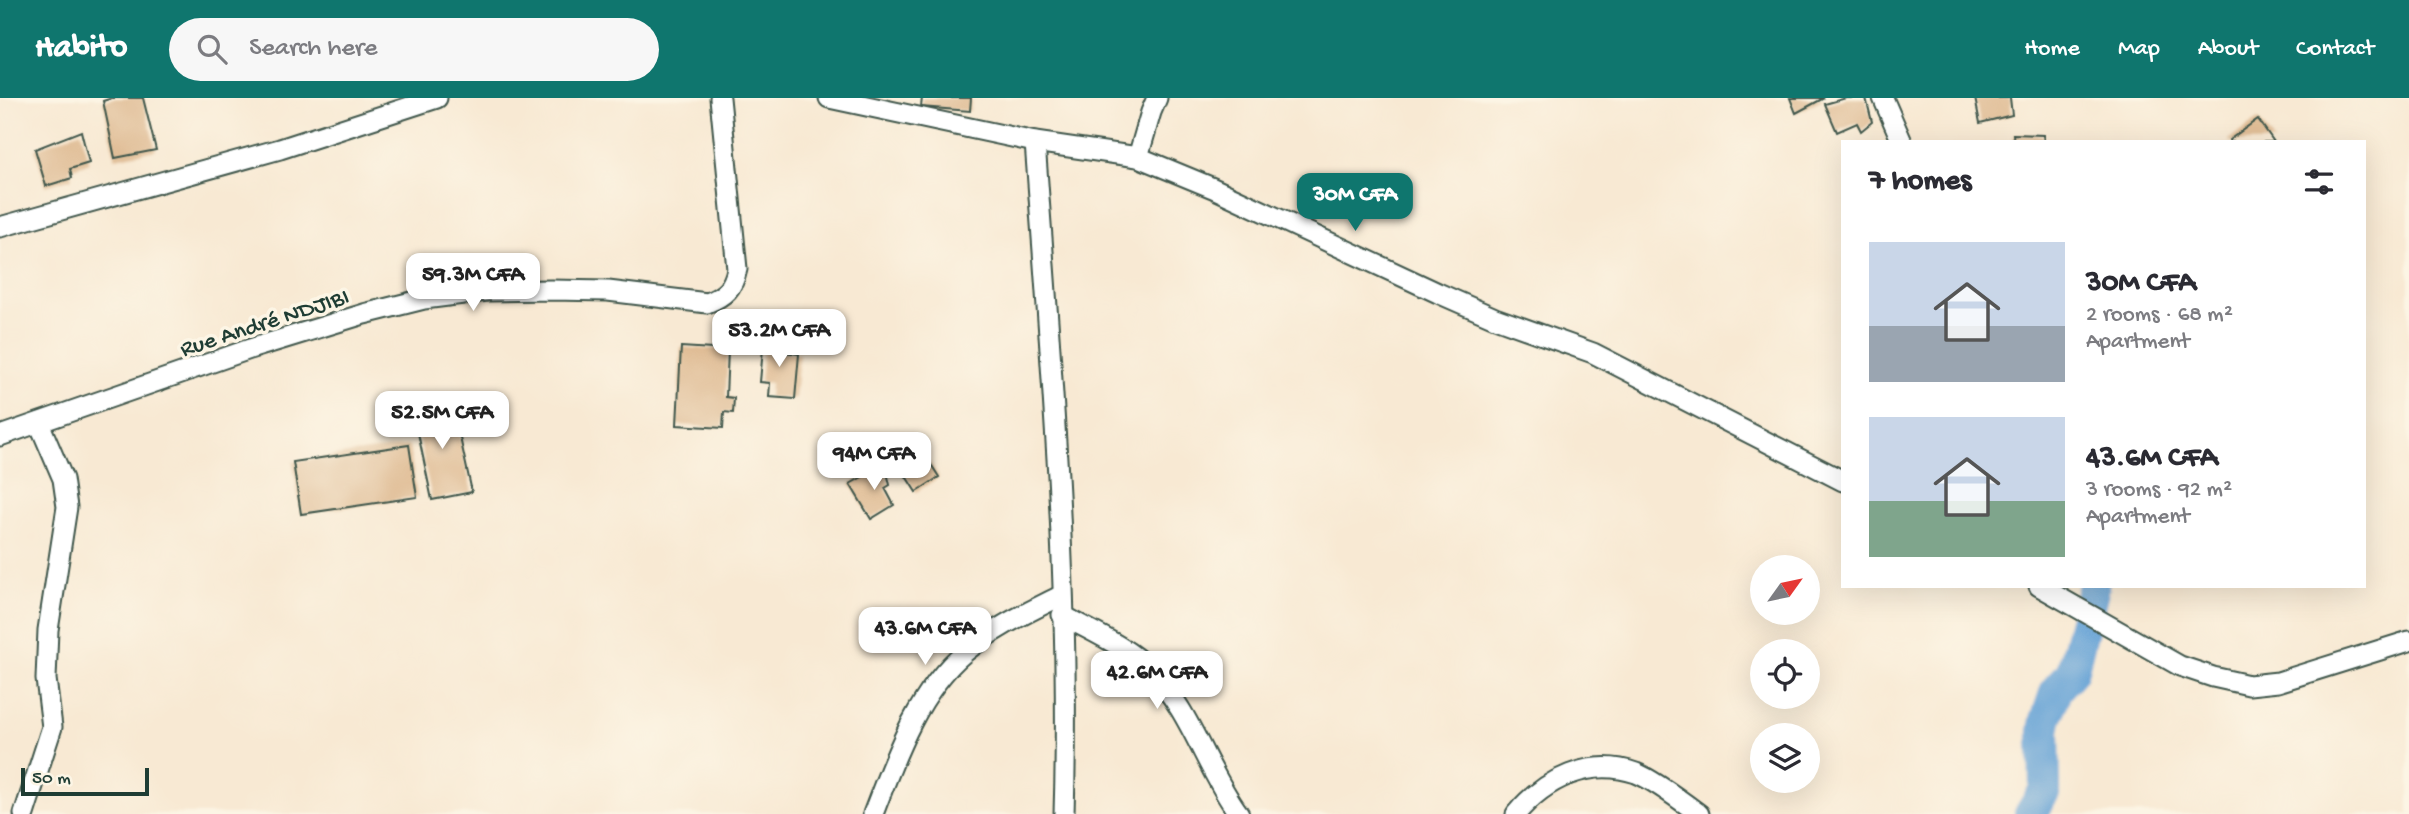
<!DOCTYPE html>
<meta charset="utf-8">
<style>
:root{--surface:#fff;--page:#f7f7f7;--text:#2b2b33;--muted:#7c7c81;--accent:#0f766e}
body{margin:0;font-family:"Gochi Hand",sans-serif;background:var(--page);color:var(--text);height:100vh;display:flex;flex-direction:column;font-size:26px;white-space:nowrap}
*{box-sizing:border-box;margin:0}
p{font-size:23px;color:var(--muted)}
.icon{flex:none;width:38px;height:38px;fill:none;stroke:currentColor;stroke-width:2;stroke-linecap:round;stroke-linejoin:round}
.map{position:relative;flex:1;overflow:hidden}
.panel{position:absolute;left:1841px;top:42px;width:525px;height:448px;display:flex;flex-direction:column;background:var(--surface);border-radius:0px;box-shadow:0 7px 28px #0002}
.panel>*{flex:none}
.needle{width:46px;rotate:57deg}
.fabs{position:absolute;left:1750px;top:457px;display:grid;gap:14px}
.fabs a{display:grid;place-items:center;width:70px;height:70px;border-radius:50%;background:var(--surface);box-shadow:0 7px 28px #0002;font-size:35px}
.scale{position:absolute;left:21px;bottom:18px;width:128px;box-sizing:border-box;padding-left:7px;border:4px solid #1f3d34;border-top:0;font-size:19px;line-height:24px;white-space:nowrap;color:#1f3d34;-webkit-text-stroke:5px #fcf5e5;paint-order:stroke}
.price{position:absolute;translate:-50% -60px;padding:0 16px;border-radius:14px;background:#fff;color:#222;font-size:23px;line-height:46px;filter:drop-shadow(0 2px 4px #0008)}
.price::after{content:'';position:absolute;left:50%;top:42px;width:21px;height:16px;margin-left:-10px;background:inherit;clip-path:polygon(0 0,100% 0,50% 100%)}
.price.active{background:var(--accent);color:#fff}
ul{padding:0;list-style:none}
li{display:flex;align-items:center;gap:21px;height:175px;padding:0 28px}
li span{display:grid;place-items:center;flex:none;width:196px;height:140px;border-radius:0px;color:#555}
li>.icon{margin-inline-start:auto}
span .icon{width:84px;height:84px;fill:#fffc;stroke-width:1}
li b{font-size:30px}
h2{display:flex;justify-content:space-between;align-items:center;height:84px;padding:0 28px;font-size:30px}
header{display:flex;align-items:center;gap:42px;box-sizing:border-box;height:98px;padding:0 35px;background:var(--accent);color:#fff}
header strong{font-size:33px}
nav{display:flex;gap:38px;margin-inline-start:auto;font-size:24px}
.search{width:490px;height:63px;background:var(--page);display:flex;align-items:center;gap:18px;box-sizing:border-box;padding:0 24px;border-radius:38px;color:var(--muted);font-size:26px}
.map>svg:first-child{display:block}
</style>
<header>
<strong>Habito</strong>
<div class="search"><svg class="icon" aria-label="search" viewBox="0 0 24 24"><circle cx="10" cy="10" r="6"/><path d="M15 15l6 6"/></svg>Search here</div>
<nav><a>Home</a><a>Map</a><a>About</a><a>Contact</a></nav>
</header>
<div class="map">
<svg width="2409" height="716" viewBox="0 0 2409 716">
<rect width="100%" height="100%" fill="#fcf5e5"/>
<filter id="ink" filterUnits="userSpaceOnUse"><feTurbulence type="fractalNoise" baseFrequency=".0143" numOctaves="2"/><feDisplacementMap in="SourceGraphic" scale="14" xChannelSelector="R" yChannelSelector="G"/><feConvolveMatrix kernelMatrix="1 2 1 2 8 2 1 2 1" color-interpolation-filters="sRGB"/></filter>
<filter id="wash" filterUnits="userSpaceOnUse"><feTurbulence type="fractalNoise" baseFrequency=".00686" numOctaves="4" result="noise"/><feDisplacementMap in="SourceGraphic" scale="28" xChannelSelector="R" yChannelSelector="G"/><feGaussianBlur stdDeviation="1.57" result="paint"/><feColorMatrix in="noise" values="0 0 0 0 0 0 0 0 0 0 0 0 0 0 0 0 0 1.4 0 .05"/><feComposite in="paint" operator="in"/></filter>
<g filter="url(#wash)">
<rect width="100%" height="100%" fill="#f8e9d3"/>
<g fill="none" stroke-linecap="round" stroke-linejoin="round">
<path stroke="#65a2d6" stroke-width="32" d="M2030,716l15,-24 -1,-59 2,-11 10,-30 16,-18 22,-86"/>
</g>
<g id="blocks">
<g fill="#e0bd96">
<path d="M112,0h31l13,52 -41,8 -12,-57z"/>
<path d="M922,0h49l-1,13 -49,-4z"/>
<path d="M1790,0h34l-28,15z"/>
<path d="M1846,0h20l6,24 -11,9 -4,-8 -20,9 -12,-28z"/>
<path d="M1975,0h35l2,17 -32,8z"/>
<path d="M2258,21l16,23h-44l-1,-2z"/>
<path d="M81,33l8,32 -19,6 2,9 -26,8 -11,-37z"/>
<path d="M2013,36l30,1 1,7h-30z"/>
<path d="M764,239l21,2 -2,13 16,2 -4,45 -26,-2 1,-14 -10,-1z"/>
<path d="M681,249l47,3 -2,47 8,1 -1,15 -9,-1 -1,16 -46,-3z"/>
<path d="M452,303l20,91 -40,8 -19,-91z"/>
<path d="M913,338l26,41 -23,15 -26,-41z"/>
<path d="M409,347l8,52 -116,17 -8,-52z"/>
<path d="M885,366l5,21 -5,3 9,17 -23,14 -21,-35z"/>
</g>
</g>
</g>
<g filter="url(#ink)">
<use href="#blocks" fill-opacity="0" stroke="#40574c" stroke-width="2"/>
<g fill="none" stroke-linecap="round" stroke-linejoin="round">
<defs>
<g id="minor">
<path d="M829,0l206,44 103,15 75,31 225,105 57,25 98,35 250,128"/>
<path d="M1883,0l19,44"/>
<path d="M1035,44c16,223 36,448 29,672"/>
<path d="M1138,59l13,-45 6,-14"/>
<path d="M0,129l280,-78 157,-51"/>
<path d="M0,338l250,-87 114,-35 60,-15 63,-8 64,-1 57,1 99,12c18,-7 26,-15 30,-34l-17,-171"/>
<path d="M2039,488l141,80 33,11 36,8 29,-3 131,-41"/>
<path d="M1062,517c28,16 64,31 87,54 42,41 56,99 90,145"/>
<path d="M24,716l28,-87 -6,-48 2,-49 19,-123 -4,-28 -24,-56"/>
<path d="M873,716c21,-55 45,-123 92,-162 28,-24 64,-40 97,-57"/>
<path d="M1516,716c29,-35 74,-57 120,-41 18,7 47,29 63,41"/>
</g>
</defs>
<use href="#minor" stroke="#40574c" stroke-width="23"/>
<use href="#minor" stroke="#fff" stroke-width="19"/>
</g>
</g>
<g text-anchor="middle" stroke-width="7" stroke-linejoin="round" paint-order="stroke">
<g font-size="24" fill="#1f3d34" stroke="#fcf5e5">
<text transform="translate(264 223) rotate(-18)" y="8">Rue André NDJIBI</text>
</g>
</g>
</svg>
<div class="fabs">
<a><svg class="needle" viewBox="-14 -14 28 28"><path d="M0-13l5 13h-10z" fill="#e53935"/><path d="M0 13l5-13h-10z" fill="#7c7c81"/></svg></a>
<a><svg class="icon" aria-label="locate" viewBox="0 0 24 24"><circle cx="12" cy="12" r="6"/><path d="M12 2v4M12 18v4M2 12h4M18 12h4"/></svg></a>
<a><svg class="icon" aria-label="layers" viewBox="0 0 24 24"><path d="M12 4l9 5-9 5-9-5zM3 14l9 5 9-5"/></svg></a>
</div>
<div class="scale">50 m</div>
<b class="price active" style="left:1355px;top:135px">30M CFA</b>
<b class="price" style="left:473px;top:215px">59.3M CFA</b>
<b class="price" style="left:779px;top:271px">53.2M CFA</b>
<b class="price" style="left:442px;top:353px">52.5M CFA</b>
<b class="price" style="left:874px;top:394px">94M CFA</b>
<b class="price" style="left:925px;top:569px">43.6M CFA</b>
<b class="price" style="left:1157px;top:613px">42.6M CFA</b>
<section class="panel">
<h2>7 homes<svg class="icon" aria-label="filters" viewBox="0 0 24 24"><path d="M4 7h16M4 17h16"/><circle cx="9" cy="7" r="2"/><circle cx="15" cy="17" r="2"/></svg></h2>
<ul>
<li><span style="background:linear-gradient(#c9d6e8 60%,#9aa5b1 0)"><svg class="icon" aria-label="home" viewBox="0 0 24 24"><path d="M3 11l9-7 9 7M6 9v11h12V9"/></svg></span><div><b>30M CFA</b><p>2 rooms · 68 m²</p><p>Apartment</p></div></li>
<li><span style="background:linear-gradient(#c9d6e8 60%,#7fa58c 0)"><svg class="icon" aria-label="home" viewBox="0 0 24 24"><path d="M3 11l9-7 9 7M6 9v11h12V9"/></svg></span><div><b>43.6M CFA</b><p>3 rooms · 92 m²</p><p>Apartment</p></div></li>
</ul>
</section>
</div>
